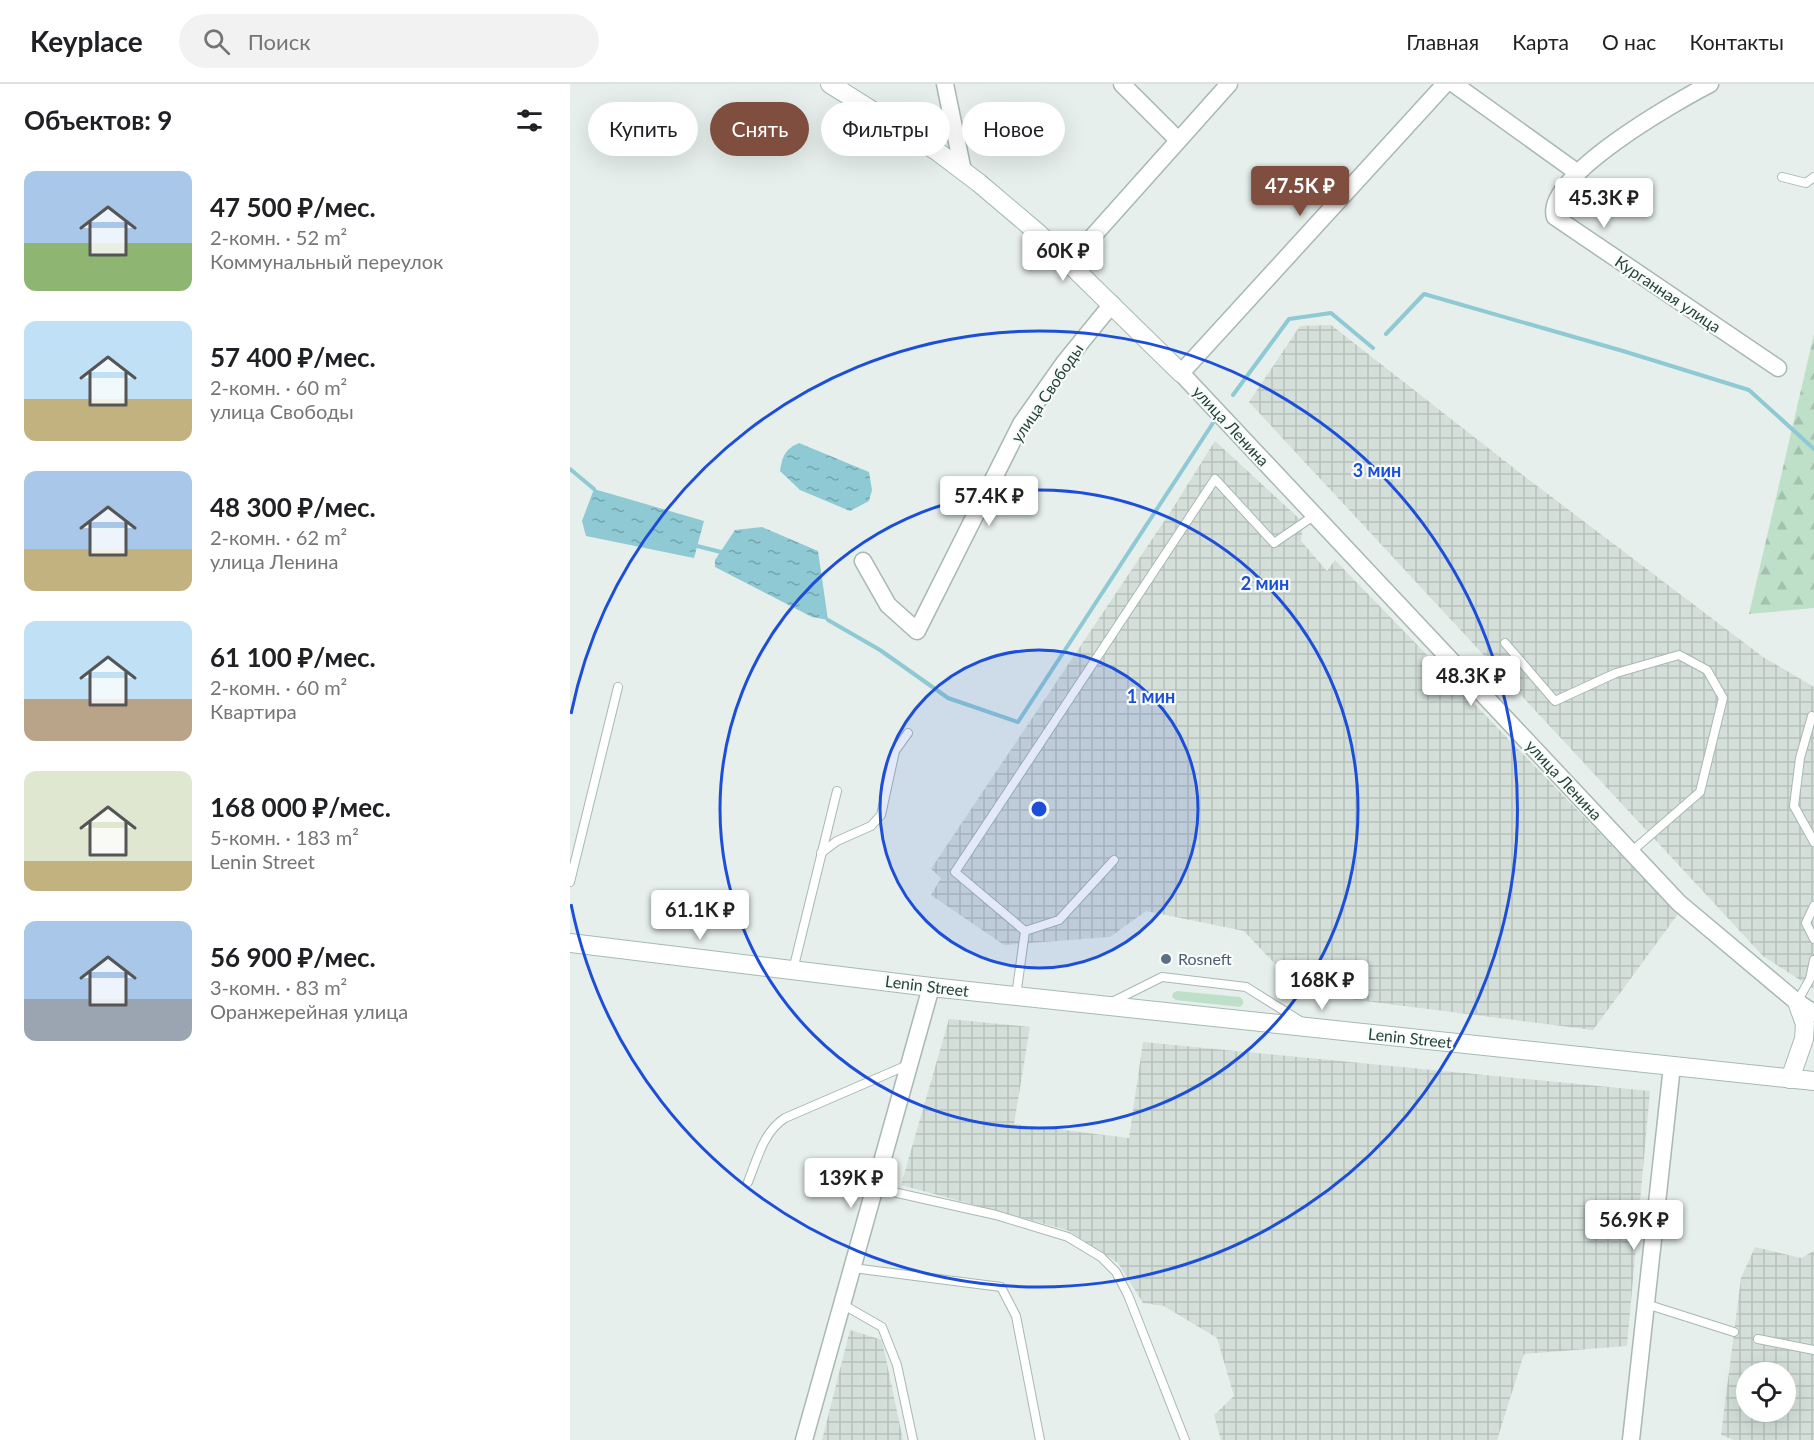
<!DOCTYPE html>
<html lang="ru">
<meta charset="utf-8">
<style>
:root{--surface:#fff;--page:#f2f2f2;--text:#202124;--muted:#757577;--line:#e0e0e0;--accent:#7f4e3f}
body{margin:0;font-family:Lato,sans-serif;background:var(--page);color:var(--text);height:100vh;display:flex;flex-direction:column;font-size:22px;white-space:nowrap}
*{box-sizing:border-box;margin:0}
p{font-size:20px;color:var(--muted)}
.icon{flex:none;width:33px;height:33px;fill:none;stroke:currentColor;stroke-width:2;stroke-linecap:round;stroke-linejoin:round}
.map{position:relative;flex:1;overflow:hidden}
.details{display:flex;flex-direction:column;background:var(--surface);width:570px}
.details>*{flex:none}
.hud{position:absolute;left:18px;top:18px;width:570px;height:54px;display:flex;gap:12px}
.buttons{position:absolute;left:1166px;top:1278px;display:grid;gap:12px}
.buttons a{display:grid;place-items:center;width:60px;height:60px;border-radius:50%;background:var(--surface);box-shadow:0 6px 24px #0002;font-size:30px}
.price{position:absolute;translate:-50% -51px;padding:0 14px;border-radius:6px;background:#fff;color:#222;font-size:20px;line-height:39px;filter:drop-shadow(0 2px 3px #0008)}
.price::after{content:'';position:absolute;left:50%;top:36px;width:18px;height:14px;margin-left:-9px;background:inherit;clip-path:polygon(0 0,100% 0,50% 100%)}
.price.active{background:var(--accent);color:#fff}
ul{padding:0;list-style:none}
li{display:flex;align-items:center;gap:18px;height:150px;padding:0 24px}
li span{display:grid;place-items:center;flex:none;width:168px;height:120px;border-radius:12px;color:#555}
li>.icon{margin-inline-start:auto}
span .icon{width:72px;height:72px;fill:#fffc;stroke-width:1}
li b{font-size:26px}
h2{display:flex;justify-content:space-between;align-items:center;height:72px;padding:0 24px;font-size:26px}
.pill{padding:0 21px;border-radius:27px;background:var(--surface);box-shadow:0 6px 24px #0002;font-size:21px;line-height:54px}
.pill.active{background:var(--accent);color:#fff}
header{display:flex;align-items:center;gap:36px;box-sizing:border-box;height:84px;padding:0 30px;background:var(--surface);border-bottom:2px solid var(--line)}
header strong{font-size:28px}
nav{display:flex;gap:33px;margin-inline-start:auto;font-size:21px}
.search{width:420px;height:54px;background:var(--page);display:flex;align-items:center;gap:15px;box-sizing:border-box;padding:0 21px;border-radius:33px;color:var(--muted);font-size:22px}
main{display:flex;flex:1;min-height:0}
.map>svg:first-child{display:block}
</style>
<header>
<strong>Keyplace</strong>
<div class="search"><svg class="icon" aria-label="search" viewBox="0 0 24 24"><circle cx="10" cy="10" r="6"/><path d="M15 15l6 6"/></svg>Поиск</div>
<nav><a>Главная</a><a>Карта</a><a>О нас</a><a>Контакты</a></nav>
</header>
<main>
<section class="details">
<h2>Объектов: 9<svg class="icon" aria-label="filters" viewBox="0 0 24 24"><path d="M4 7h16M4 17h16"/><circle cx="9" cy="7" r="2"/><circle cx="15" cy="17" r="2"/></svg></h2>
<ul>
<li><span style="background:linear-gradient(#a9c7e8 60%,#8fb573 0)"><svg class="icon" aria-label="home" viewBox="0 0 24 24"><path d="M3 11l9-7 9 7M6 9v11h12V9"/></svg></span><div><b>47 500 ₽/мес.</b><p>2-комн. · 52 m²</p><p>Коммунальный переулок</p></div></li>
<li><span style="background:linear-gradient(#bfe0f5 65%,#c2b280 0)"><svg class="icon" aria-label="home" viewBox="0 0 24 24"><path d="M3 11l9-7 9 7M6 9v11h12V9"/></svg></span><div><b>57 400 ₽/мес.</b><p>2-комн. · 60 m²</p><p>улица Свободы</p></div></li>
<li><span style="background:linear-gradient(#a9c7e8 65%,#c2b280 0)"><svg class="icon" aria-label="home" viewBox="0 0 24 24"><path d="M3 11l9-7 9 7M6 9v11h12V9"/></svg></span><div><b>48 300 ₽/мес.</b><p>2-комн. · 62 m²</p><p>улица Ленина</p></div></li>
<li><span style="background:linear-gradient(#bfe0f5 65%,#b9a48a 0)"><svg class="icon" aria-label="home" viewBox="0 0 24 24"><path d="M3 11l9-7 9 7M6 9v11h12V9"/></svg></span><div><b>61 100 ₽/мес.</b><p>2-комн. · 60 m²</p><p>Квартира</p></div></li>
<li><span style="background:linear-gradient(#dfe7d0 75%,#c2b280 0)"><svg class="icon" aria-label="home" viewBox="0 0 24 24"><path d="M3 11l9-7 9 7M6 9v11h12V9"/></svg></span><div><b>168 000 ₽/мес.</b><p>5-комн. · 183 m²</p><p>Lenin Street</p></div></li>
<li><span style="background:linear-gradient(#a9c7e8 65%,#9aa5b1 0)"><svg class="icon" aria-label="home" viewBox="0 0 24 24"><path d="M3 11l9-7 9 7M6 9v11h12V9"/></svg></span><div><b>56 900 ₽/мес.</b><p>3-комн. · 83 m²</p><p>Оранжерейная улица</p></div></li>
</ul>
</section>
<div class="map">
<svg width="1244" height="1356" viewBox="0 0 1244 1356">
<defs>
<pattern id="industrial-grid" width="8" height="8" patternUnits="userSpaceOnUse" patternTransform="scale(1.5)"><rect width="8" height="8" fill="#d4dfda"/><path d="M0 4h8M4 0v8" fill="none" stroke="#b6c1bc"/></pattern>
<pattern id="forest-firs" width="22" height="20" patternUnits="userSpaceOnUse" patternTransform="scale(1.5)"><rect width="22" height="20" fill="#bfe0c8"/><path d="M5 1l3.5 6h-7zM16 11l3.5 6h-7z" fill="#a4c1ad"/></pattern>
<pattern id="water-ripples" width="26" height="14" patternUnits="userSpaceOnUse" patternTransform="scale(1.5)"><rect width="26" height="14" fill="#8ec9d4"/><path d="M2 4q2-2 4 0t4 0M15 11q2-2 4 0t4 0" fill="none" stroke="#74a5ad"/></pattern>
</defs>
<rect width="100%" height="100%" fill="#e6efeb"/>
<g fill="url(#industrial-grid)" fill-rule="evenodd">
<path d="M761,241l193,151 239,181 51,30v302l-51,-33 -514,-554 51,-76z"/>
<path d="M645,357l88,81 -2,19 26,30 8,-11 343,354 -85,116 -291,-37 -58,-62 -98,-20 -36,26 -106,8 -73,-50 10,-17 -10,-9 240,-358z"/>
<path d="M379,935l81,8 -16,97 115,14 14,-96 507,49 -23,255 -103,8 -27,86h-276l-7,-25 20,-19 -17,-58 -53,-32 -21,-3 -25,-40 -51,-33 -166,-45z"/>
<path d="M1185,1163l46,11 13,-7v189h-80l-13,-5 20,-157zM1176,1288h39v40h-39z"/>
<path d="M280,1246l32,10 21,100h-81z"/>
</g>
<path fill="#bfe0c8" d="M607,907l63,6 3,3v4l-3,3 -64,-7 -4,-3 1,-4z"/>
<path fill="url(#forest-firs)" d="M1244,250v274l-65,6z"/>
<g fill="url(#water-ripples)">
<path d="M229,359l70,29 3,18 -3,11 -19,10 -50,-21 -20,-19c2,-14 5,-22 19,-28z"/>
<path d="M24,405l110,32 -10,37 -108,-22 -4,-15z"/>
<path d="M192,443l56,24 10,69 -16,-3 -97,-50v-7l20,-30z"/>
</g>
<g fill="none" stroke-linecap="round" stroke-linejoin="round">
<g stroke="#8ec9d4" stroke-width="4">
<path d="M816,250l38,-40 199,57 126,39 65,59"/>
<path d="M663,311l56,-76 42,-6 42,35"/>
<path d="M0,385l24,20"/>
<path d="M127,462l24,6"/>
<path d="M258,536l52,30 68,48 70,24 195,-299"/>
</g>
<defs>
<g id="lane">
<path d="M1212,93l24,6 8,-6"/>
<path d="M935,559l50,58 61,-28 63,-18 28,15 16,28 -23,94 -69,60"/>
<path d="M1242,632l-12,42 -6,48 20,36"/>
<path d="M251,769l16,-12 34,-15 10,-11 14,-64 13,-18"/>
<path d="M0,798l48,-195"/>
<path d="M1244,822l-8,17 8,16"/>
<path d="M455,847l34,-11 55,-60"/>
<path d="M223,886l44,-179"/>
<path d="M446,912l9,-65 -70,-59 260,-393 59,64 41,-28"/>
<path d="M542,918l50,-25 84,10 56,35"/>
<path d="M1227,918l13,-23 4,-19"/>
<path d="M178,1098c9,-22 15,-50 37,-64l125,-54"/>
<path d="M305,1104l121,27 72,22 33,20 15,15 12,23 57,145"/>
<path d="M283,1184l148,19 15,29 24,124"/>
<path d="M272,1220l40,23 15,38 16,75"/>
<path d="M1076,1220l88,28"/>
<path d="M1188,1255l56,11"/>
</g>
<g id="street">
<path d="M375,0l18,87"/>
<path d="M552,0l56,56"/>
<path d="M875,0l-264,289 498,530 118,99 17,11"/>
<path d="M884,0l124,89"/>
<path d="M1140,0c-31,16 -168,93 -155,133l223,151"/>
<path d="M499,179l160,-179"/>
<path d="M293,477l25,44 29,26 104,-207 43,-61 48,-59"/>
<path d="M234,1356l127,-453"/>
<path d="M1061,1356l41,-374"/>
</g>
<g id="secondary">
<path d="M260,0l108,68 41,31 59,50 143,140"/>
<path d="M0,859l361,44 883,94"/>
<path d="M1220,995l14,-40 1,-15 -8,-22"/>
</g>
</defs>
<use href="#lane" stroke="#a8b8b2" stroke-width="10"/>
<use href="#street" stroke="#a8b8b2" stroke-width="19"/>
<use href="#secondary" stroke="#a4bbb3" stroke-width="20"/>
<use href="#lane" stroke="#fff" stroke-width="8"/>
<use href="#street" stroke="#fff" stroke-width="16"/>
<use href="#secondary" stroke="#fff" stroke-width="18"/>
</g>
<circle cx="469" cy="725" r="159" fill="#1d4ed8" fill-opacity=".12"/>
<g fill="none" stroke="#1d4ed8" stroke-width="3">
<circle cx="469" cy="725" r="159"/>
<circle cx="469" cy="725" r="319"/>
<path d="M1 630A478 478 0 1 1 1 820"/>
</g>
<circle fill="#5c6f8a" stroke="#f7fbf9" stroke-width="2" cx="596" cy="875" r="6"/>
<g text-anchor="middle" stroke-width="4.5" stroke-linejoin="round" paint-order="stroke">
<g font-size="16" fill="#24423a" stroke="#f7fbf9">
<text transform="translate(1098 210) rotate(34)" y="6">Курганная улица</text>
<text transform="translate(477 309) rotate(-56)" y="6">улица Свободы</text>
<text transform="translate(661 342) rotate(47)" y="6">улица Ленина</text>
<text transform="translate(994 696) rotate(47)" y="6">улица Ленина</text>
<text transform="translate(357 902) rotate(7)" y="6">Lenin Street</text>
<text transform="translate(840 954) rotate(6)" y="6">Lenin Street</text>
</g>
<g font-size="16" fill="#4e5e75" stroke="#f7fbf9" text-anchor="start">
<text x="608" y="881">Rosneft</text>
</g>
</g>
<circle cx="469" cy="725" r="9" fill="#1d4ed8" stroke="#f7fbf9" stroke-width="3"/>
<g font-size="18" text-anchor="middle" font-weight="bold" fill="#1d4ed8" stroke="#f7fbf9" stroke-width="4.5" stroke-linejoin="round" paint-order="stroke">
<text x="807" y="393">3 мин</text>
<text x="695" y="506">2 мин</text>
<text x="581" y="619">1 мин</text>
</g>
</svg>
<div class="buttons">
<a><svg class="icon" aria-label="locate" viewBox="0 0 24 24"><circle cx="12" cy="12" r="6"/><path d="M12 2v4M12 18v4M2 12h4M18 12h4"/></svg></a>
</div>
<b class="price active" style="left:730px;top:133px">47.5K ₽</b>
<b class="price" style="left:1034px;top:145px">45.3K ₽</b>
<b class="price" style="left:493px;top:198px">60K ₽</b>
<b class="price" style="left:419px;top:443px">57.4K ₽</b>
<b class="price" style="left:901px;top:623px">48.3K ₽</b>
<b class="price" style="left:130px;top:857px">61.1K ₽</b>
<b class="price" style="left:752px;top:927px">168K ₽</b>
<b class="price" style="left:281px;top:1125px">139K ₽</b>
<b class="price" style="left:1064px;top:1167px">56.9K ₽</b>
<div class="hud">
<a class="pill">Купить</a>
<a class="pill active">Снять</a>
<a class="pill">Фильтры</a>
<a class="pill">Новое</a>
</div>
</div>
</main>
